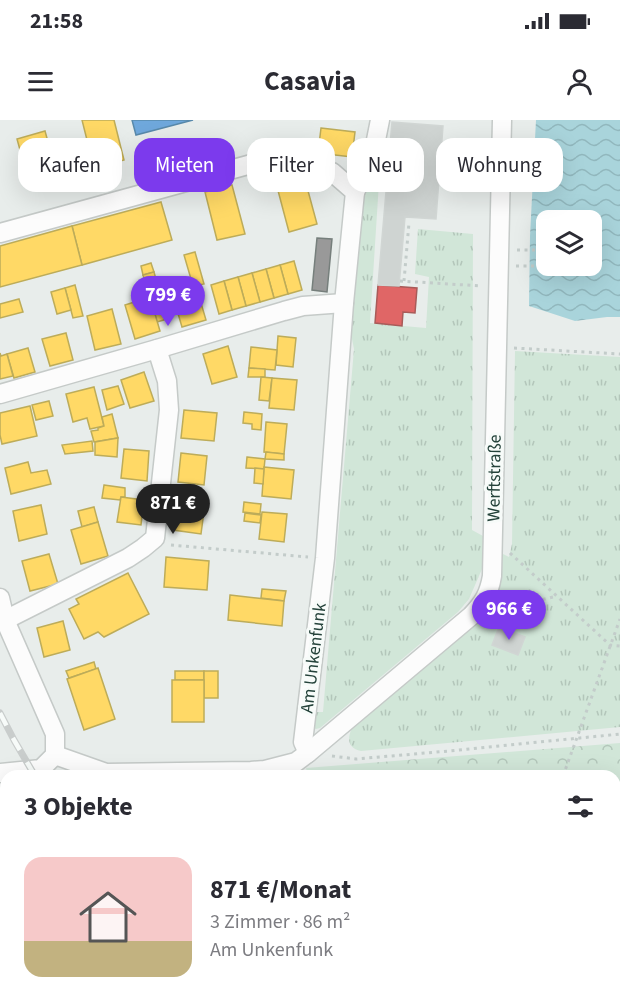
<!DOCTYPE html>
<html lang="de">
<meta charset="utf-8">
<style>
:root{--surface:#fff;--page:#f2f2f3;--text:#2b2b33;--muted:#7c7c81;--line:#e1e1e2;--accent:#7c3aed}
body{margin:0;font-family:"Source Sans 3",sans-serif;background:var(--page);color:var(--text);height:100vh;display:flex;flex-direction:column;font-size:22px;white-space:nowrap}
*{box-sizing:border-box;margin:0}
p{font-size:20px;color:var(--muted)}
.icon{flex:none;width:33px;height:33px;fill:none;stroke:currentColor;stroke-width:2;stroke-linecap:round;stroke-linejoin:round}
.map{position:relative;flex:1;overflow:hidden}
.sheet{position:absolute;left:0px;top:650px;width:621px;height:236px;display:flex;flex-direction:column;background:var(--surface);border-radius:18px 18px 0 0;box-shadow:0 6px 24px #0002}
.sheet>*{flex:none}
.guide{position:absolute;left:18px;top:18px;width:585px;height:54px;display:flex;gap:12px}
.tools{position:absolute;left:536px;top:90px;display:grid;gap:12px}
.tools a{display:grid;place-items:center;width:66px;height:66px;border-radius:12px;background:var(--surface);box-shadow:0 6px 24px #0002;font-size:30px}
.price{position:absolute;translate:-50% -51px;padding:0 14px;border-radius:21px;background:var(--accent);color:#fff;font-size:20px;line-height:39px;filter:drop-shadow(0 2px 3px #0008)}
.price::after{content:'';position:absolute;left:50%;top:36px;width:18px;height:14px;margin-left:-9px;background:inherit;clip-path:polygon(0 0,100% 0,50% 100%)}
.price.selected{background:#222;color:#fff}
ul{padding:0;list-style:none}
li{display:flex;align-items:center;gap:18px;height:150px;padding:0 24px}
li+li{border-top:2px solid var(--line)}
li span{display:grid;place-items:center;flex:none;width:168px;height:120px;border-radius:18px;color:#555}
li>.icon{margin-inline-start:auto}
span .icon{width:72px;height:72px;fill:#fffc;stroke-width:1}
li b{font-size:26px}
h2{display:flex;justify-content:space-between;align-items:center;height:72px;padding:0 24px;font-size:26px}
.chip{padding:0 21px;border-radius:18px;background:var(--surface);box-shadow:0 6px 24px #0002;font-size:21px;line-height:54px}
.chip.selected{background:var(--accent);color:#fff}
.status{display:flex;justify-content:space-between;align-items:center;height:42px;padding:0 30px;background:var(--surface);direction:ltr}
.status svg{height:16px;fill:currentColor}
header{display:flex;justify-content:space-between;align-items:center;height:78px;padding:0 24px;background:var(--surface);font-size:27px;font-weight:700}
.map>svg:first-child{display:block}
</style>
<div class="status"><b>21:58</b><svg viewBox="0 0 49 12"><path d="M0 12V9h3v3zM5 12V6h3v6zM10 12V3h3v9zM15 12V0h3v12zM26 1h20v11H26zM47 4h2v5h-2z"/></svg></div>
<header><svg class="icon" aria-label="menu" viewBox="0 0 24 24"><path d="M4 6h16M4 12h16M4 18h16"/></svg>Casavia<svg class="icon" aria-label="person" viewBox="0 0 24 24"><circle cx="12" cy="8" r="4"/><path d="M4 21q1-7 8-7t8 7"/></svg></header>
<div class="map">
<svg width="620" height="884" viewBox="0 0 620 884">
<defs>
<pattern id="grass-tufts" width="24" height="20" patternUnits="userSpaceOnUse" patternTransform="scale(1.5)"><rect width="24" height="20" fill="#d1e6d8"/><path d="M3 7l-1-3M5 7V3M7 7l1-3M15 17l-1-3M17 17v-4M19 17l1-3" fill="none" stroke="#b3c6ba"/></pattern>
<pattern id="forest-crowns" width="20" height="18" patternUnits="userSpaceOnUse" patternTransform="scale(1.5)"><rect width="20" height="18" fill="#d1e6d8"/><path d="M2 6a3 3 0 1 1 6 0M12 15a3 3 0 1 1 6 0" fill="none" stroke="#b3c6ba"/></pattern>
<pattern id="water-waves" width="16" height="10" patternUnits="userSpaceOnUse" patternTransform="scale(1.5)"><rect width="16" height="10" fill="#a9d4db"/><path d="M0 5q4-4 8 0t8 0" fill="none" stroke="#91b7bd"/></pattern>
</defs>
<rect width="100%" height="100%" fill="#e8edeb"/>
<g fill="#d6dedb">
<path d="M0,770l6,19v90h28l2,5h-30l-6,-17z"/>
<path d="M220,879h47l8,5h-48z"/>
</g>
<g fill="url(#grass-tufts)">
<path d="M381,31l-11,172 56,5 3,-51 -14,-3 3,-45 55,5 -1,296 11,6 -1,33 -13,30 -11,13 -138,116 -4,1 -5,-3 2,-14h10l31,-363 -4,-20 14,-144z"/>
<path d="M515,231l105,6v370l-259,24c-12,-3 -14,-10 -10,-21l128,-108 19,-33 3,-36 8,4 3,-13z"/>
</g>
<g fill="url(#forest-crowns)">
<path d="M620,623v261h-253l-5,-5h253v-223h-307l-2,-8z"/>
<path d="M34,879h56l2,5h-56z"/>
</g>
<path fill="url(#water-waves)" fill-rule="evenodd" d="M536,0h84v197h-13l-32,4 -46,-15 1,-70zM546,100h45v46h-45z"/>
<g fill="#ffd966" stroke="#bdac59" stroke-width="1.5">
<path d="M82,0h32l10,40 -30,8z"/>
<path d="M321,8l34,4 -3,25 -34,-4z"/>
<path d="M45,11l13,47 -28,8 -13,-47z"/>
<path d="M304,56l13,48 -28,8 -13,-49z"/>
<path d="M232,65l13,49 -28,6 -12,-48z"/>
<path d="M161,82l11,38 -90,25 -10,-39z"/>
<path d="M72,106l10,39 -82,22v-41z"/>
<path d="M195,132l9,32 -11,2 -9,-31z"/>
<path d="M294,141l8,29 -14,4 -8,-29z"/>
<path d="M151,143l3,9 -11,3 -2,-9z"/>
<path d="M280,145l8,29 -14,4 -8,-29z"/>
<path d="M266,149l8,29 -14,4 -8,-29z"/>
<path d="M154,152l6,22 -10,3 -7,-22z"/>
<path d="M252,153l8,29 -14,4 -8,-29z"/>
<path d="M238,157l8,29 -14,4 -8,-29z"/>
<path d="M224,161l8,29 -13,4 -8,-29z"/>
<path d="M75,165l8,31 -10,2 -8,-30z"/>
<path d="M65,168l6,22 -14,4 -6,-22z"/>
<path d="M198,173l8,27 -24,7 -8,-27z"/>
<path d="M160,174l7,25 -10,3 -7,-25z"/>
<path d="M150,177l10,34 -25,8 -10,-34z"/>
<path d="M19,179l4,13 -23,6v-14z"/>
<path d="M112,189l9,35 -26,6 -8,-34z"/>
<path d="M66,213l7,27 -23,6 -8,-27z"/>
<path d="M278,216l18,2 -3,29 -17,-2z"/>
<path d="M228,226l9,31 -25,7 -9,-30z"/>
<path d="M251,227l26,3 -2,20 -26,-2z"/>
<path d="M28,228l7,24 -21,6 -7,-24z"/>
<path d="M0,233l1,3 6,-2 6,22 -13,3z"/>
<path d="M249,248l16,1v8h-17z"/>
<path d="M144,252l10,29 -24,7 -9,-28z"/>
<path d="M261,257l11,1 -3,23 -10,-1z"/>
<path d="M272,258l25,2 -3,30 -25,-2z"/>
<path d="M118,266l6,18 -17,6 -5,-20z"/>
<path d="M94,267l10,39 -14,3 -3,-11 -14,4 -7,-28z"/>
<path d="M49,281l4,15 -17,4 -4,-15z"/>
<path d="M30,286l7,30 -35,8 -2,-9v-22z"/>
<path d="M184,290l33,3 -3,28 -33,-3z"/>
<path d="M244,292l18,2 -1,16 -9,-1v-5l-9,-1z"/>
<path d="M112,294l6,24 -24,4 -3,-11 7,-1v-2l6,-2 -2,-9z"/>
<path d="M266,302l21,2 -3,30 -20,-2z"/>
<path d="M118,318l-1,19 -22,-2v-13z"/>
<path d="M92,321l1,10 -28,3 -3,-9z"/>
<path d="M124,329l25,2 -2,30 -26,-3z"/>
<path d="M266,332l18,2v6l-19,-1z"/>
<path d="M181,333l26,3 -3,29 -26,-3z"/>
<path d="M247,337l18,2 -1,10 -18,-1z"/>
<path d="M28,342l3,11 16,-3 4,14 -40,10 -6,-26z"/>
<path d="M264,347l30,3 -3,29 -29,-3z"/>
<path d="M255,348l9,1 -1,15 -9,-1z"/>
<path d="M104,365l21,3v9h-4l-1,3 -18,-2z"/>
<path d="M121,377l23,3 -3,25 -24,-3z"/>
<path d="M177,380l28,4 -4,30 -28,-4z"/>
<path d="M244,382l17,2 -1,10 -17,-2z"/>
<path d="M41,385l6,29 -28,7 -6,-30z"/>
<path d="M94,387l4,15 -16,5 -4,-16z"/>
<path d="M262,392l25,2 -3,28 -25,-3z"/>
<path d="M245,393l16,2 -1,8 -16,-2z"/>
<path d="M98,402l10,34 -27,8 -10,-34z"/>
<path d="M49,434l9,30 -28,7 -8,-30z"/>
<path d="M166,437l43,4 -2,29 -43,-3z"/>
<path d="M128,453l21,41 -45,23 -6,-5 -14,7 -15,-30 10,-5 -3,-5z"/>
<path d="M262,469l24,2 -2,10 -23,-3z"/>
<path d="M230,475l54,6 -2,25 -54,-6z"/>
<path d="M63,501l7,29 -26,7 -7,-29z"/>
<path d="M94,542l2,7 -27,9 -3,-7z"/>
<path d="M98,548l17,51 -31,11 -17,-51z"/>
<rect x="175" y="551" width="29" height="9"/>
<rect x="204" y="551" width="14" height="27"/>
<rect x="172" y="560" width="32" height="42"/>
</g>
<path fill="#e06666" stroke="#a85b59" stroke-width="1.5" d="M378,165l39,3 -2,25 -12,-1 -1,14 -27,-3z"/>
<path fill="#6fa8dc" stroke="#5889ab" stroke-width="1.5" d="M132,0h61l-57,15z"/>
<path fill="#999" stroke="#767f7c" stroke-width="1.5" d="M317,118l15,1 -5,53 -15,-2z"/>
<g fill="#cfd4d2" stroke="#d1d6d4" stroke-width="1.5">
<path d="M392,2l51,4 -7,93 -31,-2 -6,69 -21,-1z"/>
<path d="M499,507l26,10 -7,18 -26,-10z"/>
</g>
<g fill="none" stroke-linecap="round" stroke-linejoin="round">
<defs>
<g id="minor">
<path d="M355,72l18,-37 7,-35"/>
<path d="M0,113l266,-73 66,12 23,20 -11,111 -19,255 -22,184 5,11"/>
<path d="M0,274l157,-45 127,-38 19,-5 41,-3"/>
<path d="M0,478l5,22 50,114v21l-14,14 -41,4"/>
<path d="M5,500l123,-62 15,-10 12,-10 14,-128 -2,-29 -10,-32"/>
<path d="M55,635l51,18 145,-2 14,-1 31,-8 12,-9 163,-137c13,-14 18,-22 21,-40l10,-456"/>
</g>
</defs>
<use href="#minor" stroke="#c5cac8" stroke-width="21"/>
<g stroke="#c3ccca" stroke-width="3" stroke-dasharray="3 4.5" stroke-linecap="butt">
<path d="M516,146h24v-16h-24"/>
<path d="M400,161l82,5"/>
<path d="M404,161l5,-58"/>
<path d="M514,228l106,6"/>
<path d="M171,425l137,12"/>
<path d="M510,433l100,92 10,1"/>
<path d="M499,490l58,-14"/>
<path d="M332,636l24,3 93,-8 171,-17"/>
<path d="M563,656l57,-157"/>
<path d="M0,700l6,31"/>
<path d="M615,855l5,4"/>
<path d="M95,879l1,5"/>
<path d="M136,879l5,5"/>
<path d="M364,879l2,5"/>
</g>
<use href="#minor" stroke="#fcfcfc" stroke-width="18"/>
<defs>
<g id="rail">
<path d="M0,593l14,27 21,36"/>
<path d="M0,786l6,19"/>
<path d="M0,820l6,19"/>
<path d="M19,879l1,5"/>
<path d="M29,879l2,5"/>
<path d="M250,879l8,5"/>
</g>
</defs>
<use href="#rail" stroke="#c9cdcc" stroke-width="7"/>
<use href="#rail" stroke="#f7fbf9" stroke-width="4.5" stroke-dasharray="14" stroke-linecap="butt"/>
</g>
<g text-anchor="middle" stroke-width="6" stroke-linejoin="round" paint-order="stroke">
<g font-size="18" fill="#24423a" stroke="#f7fbf9">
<text transform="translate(494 358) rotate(-89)" y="6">Werftstraße</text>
<text transform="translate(313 538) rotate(-83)" y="6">Am Unkenfunk</text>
</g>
</g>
</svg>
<div class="tools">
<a><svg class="icon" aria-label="layers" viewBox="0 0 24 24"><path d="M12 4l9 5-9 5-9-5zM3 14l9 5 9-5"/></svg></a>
</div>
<b class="price" style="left:168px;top:207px">799 €</b>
<b class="price selected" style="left:173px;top:415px">871 €</b>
<b class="price" style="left:509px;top:521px">966 €</b>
<div class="guide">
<a class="chip">Kaufen</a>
<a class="chip selected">Mieten</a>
<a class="chip">Filter</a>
<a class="chip">Neu</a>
<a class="chip">Wohnung</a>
</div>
<section class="sheet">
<h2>3 Objekte<svg class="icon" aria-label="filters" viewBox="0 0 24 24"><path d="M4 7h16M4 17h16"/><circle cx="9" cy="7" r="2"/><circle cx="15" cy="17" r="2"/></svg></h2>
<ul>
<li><span style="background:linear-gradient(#f6c9c9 70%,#c2b280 0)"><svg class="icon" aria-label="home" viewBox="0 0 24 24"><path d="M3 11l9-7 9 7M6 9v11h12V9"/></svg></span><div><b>871 €/Monat</b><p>3 Zimmer · 86 m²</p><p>Am Unkenfunk</p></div></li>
</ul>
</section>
</div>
